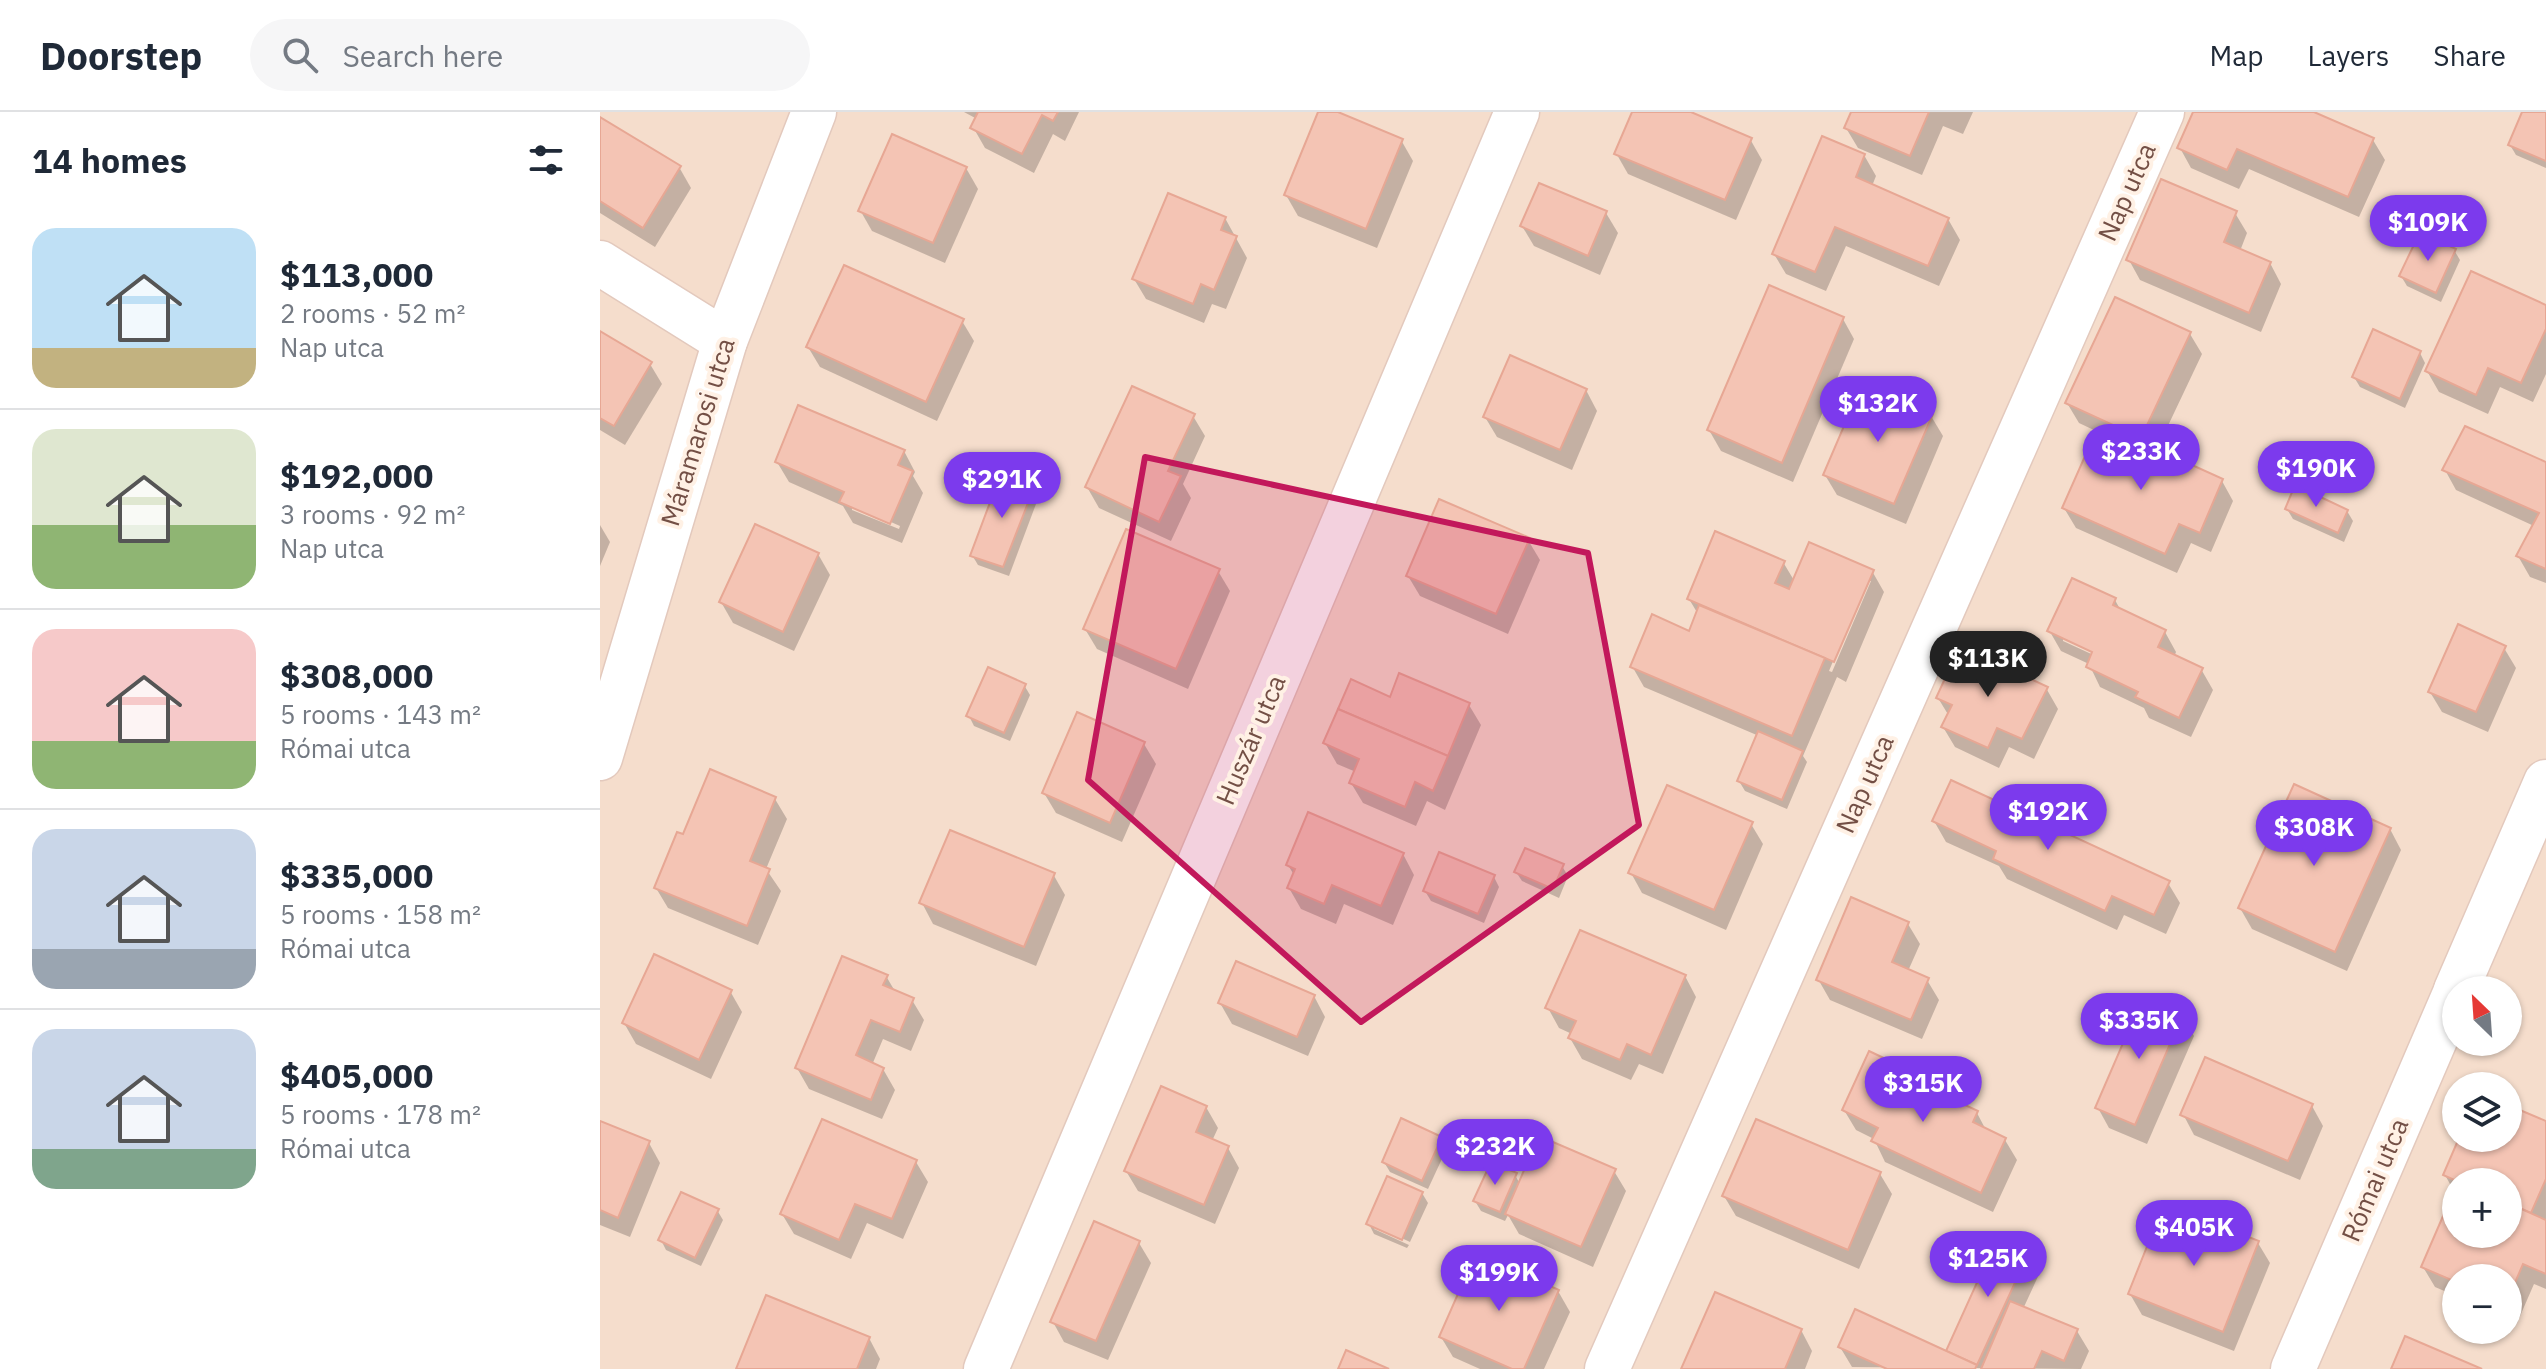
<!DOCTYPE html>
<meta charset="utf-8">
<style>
:root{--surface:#fff;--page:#f6f6f7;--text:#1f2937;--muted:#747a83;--line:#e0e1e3;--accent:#7c3aed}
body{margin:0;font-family:"IBM Plex Sans",sans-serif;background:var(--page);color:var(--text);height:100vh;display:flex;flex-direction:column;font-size:30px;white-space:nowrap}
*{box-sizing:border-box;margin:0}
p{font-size:26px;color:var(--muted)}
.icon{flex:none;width:44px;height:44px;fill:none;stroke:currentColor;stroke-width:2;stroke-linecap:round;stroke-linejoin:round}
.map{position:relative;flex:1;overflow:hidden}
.sheet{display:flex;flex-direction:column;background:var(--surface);width:600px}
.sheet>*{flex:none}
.needle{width:52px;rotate:335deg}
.tools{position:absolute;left:1842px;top:864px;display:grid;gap:16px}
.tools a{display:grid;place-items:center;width:80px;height:80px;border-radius:50%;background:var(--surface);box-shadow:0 2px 6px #0004;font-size:40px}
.price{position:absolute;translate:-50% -68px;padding:0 18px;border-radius:28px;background:var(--accent);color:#fff;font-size:26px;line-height:52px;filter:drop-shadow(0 2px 4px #0008)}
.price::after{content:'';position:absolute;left:50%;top:48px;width:24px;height:18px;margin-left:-12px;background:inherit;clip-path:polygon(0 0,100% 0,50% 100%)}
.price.active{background:#222;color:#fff}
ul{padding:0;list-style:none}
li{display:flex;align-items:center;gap:24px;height:200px;padding:0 32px}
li+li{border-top:2px solid var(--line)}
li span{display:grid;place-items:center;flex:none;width:224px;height:160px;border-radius:24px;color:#555}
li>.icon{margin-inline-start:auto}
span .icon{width:96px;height:96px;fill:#fffc;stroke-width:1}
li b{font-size:34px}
h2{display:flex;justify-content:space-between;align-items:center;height:96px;padding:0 32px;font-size:34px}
header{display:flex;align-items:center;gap:48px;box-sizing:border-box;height:112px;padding:0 40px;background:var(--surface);border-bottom:2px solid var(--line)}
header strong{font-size:38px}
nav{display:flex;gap:44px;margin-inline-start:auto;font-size:28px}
.search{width:560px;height:72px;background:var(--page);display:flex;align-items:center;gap:20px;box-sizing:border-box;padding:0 28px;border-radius:44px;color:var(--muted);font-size:30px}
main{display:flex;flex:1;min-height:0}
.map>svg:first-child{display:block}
</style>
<header>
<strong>Doorstep</strong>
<div class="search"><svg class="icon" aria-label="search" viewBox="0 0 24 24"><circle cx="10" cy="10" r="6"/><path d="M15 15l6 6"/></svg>Search here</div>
<nav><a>Map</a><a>Layers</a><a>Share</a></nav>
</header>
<main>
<section class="sheet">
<h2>14 homes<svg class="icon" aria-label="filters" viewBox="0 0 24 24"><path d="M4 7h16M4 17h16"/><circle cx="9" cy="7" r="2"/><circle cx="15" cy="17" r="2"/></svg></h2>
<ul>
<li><span style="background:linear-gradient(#bfe0f5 75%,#c2b280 0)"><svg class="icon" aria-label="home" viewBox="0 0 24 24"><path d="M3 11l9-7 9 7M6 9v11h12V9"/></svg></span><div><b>$113,000</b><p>2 rooms · 52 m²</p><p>Nap utca</p></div></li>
<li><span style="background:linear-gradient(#dfe7d0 60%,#8fb573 0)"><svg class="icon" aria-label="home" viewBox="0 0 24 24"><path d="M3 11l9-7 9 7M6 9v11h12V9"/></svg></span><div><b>$192,000</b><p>3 rooms · 92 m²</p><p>Nap utca</p></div></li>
<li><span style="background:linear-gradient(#f6c9c9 70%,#8fb573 0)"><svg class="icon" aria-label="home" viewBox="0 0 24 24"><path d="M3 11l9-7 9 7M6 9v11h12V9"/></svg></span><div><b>$308,000</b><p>5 rooms · 143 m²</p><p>Római utca</p></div></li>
<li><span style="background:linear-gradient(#c9d6e8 75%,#9aa5b1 0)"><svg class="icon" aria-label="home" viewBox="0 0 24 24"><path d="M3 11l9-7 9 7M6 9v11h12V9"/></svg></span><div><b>$335,000</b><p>5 rooms · 158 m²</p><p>Római utca</p></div></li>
<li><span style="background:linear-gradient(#c9d6e8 75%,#7fa58c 0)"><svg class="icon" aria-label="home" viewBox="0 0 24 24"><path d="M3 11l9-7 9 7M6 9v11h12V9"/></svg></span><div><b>$405,000</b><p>5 rooms · 178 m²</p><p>Római utca</p></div></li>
</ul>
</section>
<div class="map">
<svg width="1946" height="1257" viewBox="0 0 1946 1257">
<rect width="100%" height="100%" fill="#fdecde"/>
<path fill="#f5ddcc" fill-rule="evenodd" d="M0,0h1946v1257h-1946zM1856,878h52v52h-52zM1856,974h52v52h-52zM1856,1070h52v52h-52zM1856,1166h52v52h-52z"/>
<g fill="#0003" fill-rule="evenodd">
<path d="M364,0h115l-14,29 -12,-7 -19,39 -49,-25 -12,-21 4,-8z"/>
<path d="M720,0h13l68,28 12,21 -36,87 -79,-32 -12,-21z"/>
<path d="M1034,0h52l64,27 12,21 -26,60 -108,-46 -12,-21z"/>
<path d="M1253,0h120l-10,22 -20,-8 -21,49 -64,-27 -12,-20z"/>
<path d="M1595,0h114l64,28 12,20 -26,57 -110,-48 -10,20 -48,-21 -11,-20z"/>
<path d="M1924,0h22v56l-30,-13 -6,-10z"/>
<path d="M0,7l79,48 12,21 -36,59 -55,-34z"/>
<path d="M1264,43l12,21 -4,10 76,33 12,21 -21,46 -93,-40 -20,45 -40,-17 -12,-20z"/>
<path d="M366,56l12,21 -33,74 -73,-32 -12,-21z"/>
<path d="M1006,101l12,20 -18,42 -66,-29 -12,-20z"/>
<path d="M1635,101l12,20 -7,18 30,12 11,21 -20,48 -121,-52 -11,-20z"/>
<path d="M625,106l22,40 -21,51 -14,-5 -8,19 -58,-24 -12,-20z"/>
<path d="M1854,138l6,10 -19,42 -34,-16 -6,-10z"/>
<path d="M1946,195v67l-13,28 -33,-15 -12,27 -49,-22 -12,-21z"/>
<path d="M1243,207l11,20 -61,143 -72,-31 -12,-21z"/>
<path d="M362,209l12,20 -37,80 -117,-54 -12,-20z"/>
<path d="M0,221l50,31 12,20 -37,61 -25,-15z"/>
<path d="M1590,222l12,20 -46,97 66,30 11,20 -22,51 -20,-9 -14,30 -101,-45 -12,-20 49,-59 4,-8 -38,-18 -12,-20z"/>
<path d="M1820,241l5,10 -20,45 -45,-21 -6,-10z"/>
<path d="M986,278l11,21 -25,59 -75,-33 -12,-20z"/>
<path d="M593,304l12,20 -22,48 8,14 -20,43 -72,-33 -12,-21z"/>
<path d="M1331,304l12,20 -37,88 -69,-29 -12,-20z"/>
<path d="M304,339l11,21 -2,4 10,17 -21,50 -49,-20 -10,-17 -54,-24 -12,-20zM252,393l48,21 -1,3 -47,-19z"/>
<path d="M1946,352v119l-16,-6 -12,-21 16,-30 -78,-36 -11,-20z"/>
<path d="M433,374l6,10 -30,80 -31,-11 -6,-10z"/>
<path d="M1687,397l60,2 6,10 -9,21 -51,-23z"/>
<path d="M0,413l10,17 -10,24z"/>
<path d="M928,428l12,20 -32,74 -88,-38 -12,-20z"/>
<path d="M218,442l12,21 -36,76 -61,-28 -12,-21z"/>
<path d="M1183,450l12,20 77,-11 12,21 -38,90 -9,-5 -34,79 4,6 -20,47 -42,-18 -6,-10 20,-45 -115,-49 -12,-21 58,-33 8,-19 -9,-15zM1266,469h5l-39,91 -3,-1z"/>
<path d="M618,459l12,20 -42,98 -91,-40 -12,-20z"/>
<path d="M1515,488l6,11 44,21 11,20 -2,5 27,12 12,21 -22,47 -42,-19 -5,-10 -44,-21 -11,-23 -28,-13 -12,-21zM1463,524l39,19 -2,3 -37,-17z"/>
<path d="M1904,536l12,20 -28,64 -46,-20 -12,-20z"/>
<path d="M424,573l6,10 -20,46 -36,-15 -5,-10z"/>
<path d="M1446,576l12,21 -24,50 -25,-12 -10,21 -44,-21 -12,-20 6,-11 -11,-18z"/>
<path d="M791,587l78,6 12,20 -36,85 -18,-9 -11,25 -53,-23 -12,-20 5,-11 -19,-8 -12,-21z"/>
<path d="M544,632l12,20 -34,78 -66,-29 -12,-20z"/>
<path d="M175,687l12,20 -21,50 15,22 -23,54 -90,-37 -12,-20 29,-51z"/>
<path d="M1334,709l234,62 12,20 -14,31 -42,-19 -7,15 -110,-51 -8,-13 -53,-24z"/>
<path d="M1151,712l12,20 -37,86 -84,-37 -11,-20z"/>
<path d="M1790,717l11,21 -54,121 -95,-42 -12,-21z"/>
<path d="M803,742l11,21 -21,50 -49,-21 -8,20 -35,-15 -12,-21 5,-13 -6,-10z"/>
<path d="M962,754l6,10 -9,22 -37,-17 -6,-9z"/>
<path d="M453,762l12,21 -29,71 -103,-42 -11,-21z"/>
<path d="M894,765l5,10 -15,36 -53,-22 -6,-10z"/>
<path d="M1308,812l12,20 -12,27 19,9 12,20 -17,39 -92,-39 -12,-21z"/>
<path d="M286,864l10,17 16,7 12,20 -13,31 -28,-12 -11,26 11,4 12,21 -13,29 -73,-30 -12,-21z"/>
<path d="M1085,864l11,21 -33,77 -24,-10 -8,16 -49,-21 -12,-21 2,-4 -13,-6 -11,-20z"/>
<path d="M130,879l12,21 -31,67 -75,-35 -12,-21z"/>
<path d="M714,884l11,21 -17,39 -76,-32 -12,-21z"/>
<path d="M1582,903l12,21 -47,108 -38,-16 -11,-20z"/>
<path d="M1310,961l7,12 60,28 10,19 18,8 12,20 -24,52 -108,-50 -11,-23 -18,-9 -12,-20z"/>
<path d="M1712,994l11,20 -23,54 -106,-45 -11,-21z"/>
<path d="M606,995l12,21 -6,13 16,7 11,20 -24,56 -77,-33 -12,-20z"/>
<path d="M1908,995l38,16v166l-12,-5 -17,39 -9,-4v-41h-52v18l-21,-9 -12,-20 32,-74 -10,-18 16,-37h47zM1856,1070h52v52h-52z"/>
<path d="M0,1011l49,20 11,20 -30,74 -30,-12z"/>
<path d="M841,1026l6,10 -19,41 -38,-17 -6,-10z"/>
<path d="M316,1050l12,20 -25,57 -36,-16 -16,36 -57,-25 -12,-20z"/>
<path d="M1014,1059l12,20 -33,76 -74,-33 -11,-19 -3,6 -24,-10 -6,-10 40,-26 5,9z"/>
<path d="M1280,1062l12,20 -33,75 -123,-53 -12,-20z"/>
<path d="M822,1081l6,10 -18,39 -36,-17v4l35,16 -2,3 -33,-14 -5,-10z"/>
<path d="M117,1098l6,10 -22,46 -35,-16 -5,-10z"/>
<path d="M539,1131l12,20 -43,97 -44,-18 -11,-20z"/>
<path d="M1658,1131l12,20 -36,88 -92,-36 -12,-21z"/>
<path d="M1429,1138l12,20 -18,39 54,22 12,20 -8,18 -229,-2 -12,-20 107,7z"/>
<path d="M958,1179l12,21 -26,57h-64l-27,-12 -12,-20z"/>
<path d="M1201,1218l11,21 -7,18h-122z"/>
<path d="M269,1226l11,21 -4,10h-138z"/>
</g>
<g fill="#f4c4b4" stroke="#e7a794" stroke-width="2">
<path d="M378,0h80l-5,9 -11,-6 -20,39 -52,-26z"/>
<path d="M718,0h20l65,27 -37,90 -82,-34z"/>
<path d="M1032,0h59l61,26 -27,62 -111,-46z"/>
<path d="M1251,0h78l-19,44 -66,-28z"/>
<path d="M1593,0h121l60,26 -26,59 -111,-48 -10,21 -50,-22z"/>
<path d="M1922,0h24v49l-38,-16z"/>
<path d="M0,5l81,49 -38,62 -43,-27z"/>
<path d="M292,22l75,33 -34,76 -75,-32z"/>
<path d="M1222,24l43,18 -9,23 93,41 -21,48 -93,-39 -20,45 -43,-18z"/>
<path d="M1561,67l76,32 -13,31 47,20 -22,51 -123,-53z"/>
<path d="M939,71l68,28 -19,45 -68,-30z"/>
<path d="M568,81l58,24 -5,13 16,6 -23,54 -13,-6 -8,20 -61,-25z"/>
<path d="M1820,120l36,17 -20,44 -37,-17z"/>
<path d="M244,153l120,54 -38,83 -120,-55z"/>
<path d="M1871,159l75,34v24l-25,54 -33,-15 -12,27 -51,-24z"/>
<path d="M1169,173l75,32 -62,146 -75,-33z"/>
<path d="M1515,185l76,35 -50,106 -76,-35z"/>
<path d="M1773,217l48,22 -21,48 -48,-22z"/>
<path d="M0,219l52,31 -38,64 -14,-8z"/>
<path d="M910,243l77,34 -27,61 -77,-33z"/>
<path d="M1262,272l71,30 -39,90 -71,-29z"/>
<path d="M532,274l63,28 -27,57 13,5 -22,46 -74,-35z"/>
<path d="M198,293l107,45 -7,15 15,6 -23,53 -51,-22 5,-10 -69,-30z"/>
<path d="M1865,314l81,36v107l-30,-13 23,-43 -97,-43z"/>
<path d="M1519,320l104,47 -23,54 -21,-9 -14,30 -103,-46 31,-70 19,9z"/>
<path d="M401,361l34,12 -32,82 -33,-11z"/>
<path d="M1695,373l53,25 -10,23 -53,-24z"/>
<path d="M839,387l91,39 -34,76 -90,-38z"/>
<path d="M155,412l64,29 -36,79 -64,-30z"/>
<path d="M526,417l94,40 -44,100 -93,-40z"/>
<path d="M1115,419l70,30 -10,22 14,6 20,-47 65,28 -40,92 -147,-63z"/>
<path d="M1472,466l44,20 -3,7 53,25 -8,17 45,21 -24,50 -44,-21 3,-5 -52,-25 6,-15 -45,-21z"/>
<path d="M1099,493l126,53 -33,78 -162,-69 22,-53 37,17z"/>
<path d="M1858,512l48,22 -30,66 -48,-20z"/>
<path d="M1360,534l88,41 -26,52 -25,-11 -9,20 -47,-21 11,-22 -16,-7z"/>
<path d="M388,555l38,17 -22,49 -38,-17z"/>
<path d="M799,561l71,30 -22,53 -110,-47 13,-30 39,18z"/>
<path d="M738,597l110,47 -15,35 -18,-9 -10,25 -56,-24 10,-24 -36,-16z"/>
<path d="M477,600l68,30 -35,81 -68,-30z"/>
<path d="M1158,619l45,20 -21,49 -45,-19z"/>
<path d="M110,657l66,28 -26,64 20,8 -23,57 -93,-38 23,-56 6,2z"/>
<path d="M1351,668l219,101 -16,34 -42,-19 -7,15 -112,-52 3,-8 -64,-30z"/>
<path d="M1694,672l97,44 -56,124 -97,-44z"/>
<path d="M1067,673l86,37 -39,88 -86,-37z"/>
<path d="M708,700l96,41 -23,53 -49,-21 -8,19 -37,-16 8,-19 -9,-4z"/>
<path d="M350,718l105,43 -31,74 -105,-44z"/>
<path d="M925,736l39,16 -11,25 -39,-17z"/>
<path d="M839,740l56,23 -17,39 -55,-23z"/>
<path d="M1251,785l58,25 -17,40 37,16 -18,42 -95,-40z"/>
<path d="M980,818l106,45 -35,80 -24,-11 -7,16 -52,-22 8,-17 -31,-13z"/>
<path d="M54,842l78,36 -33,70 -77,-37z"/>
<path d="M242,844l46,19 -5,10 31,13 -14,34 -29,-12 -15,35 28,13 -13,32 -76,-32z"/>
<path d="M636,849l79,34 -18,42 -79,-34z"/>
<path d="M1543,885l40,17 -48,111 -40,-17z"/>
<path d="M1269,939l42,20 -4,7 71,33 -5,11 33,16 -25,55 -110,-52 7,-13 -36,-18z"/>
<path d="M1605,945l108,47 -25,57 -108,-46z"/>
<path d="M561,974l46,20 -11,26 33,14 -25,59 -80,-34z"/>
<path d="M1908,993l38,16v58l-15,34 -23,-10v-21h-49l-16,-7 16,-37h49z"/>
<path d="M801,1006l41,19 -20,44 -40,-19z"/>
<path d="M222,1007l95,41 -25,59 -37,-15 -16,36 -59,-26z"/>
<path d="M1156,1007l125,53 -33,78 -126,-54z"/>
<path d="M0,1009l50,20 -32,77 -18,-8z"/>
<path d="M939,1024l77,33 -35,78 -76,-33z"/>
<path d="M891,1050l26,11 -17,39 -27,-11z"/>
<path d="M787,1064l36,16 -21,48 -36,-16z"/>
<path d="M1856,1074v48h52v-31l38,17v54l-23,-10 -15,35v-21h-52v4l-35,-15z"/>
<path d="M81,1080l38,17 -24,49 -37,-18z"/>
<path d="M1564,1092l95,37 -36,91 -95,-38z"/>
<path d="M494,1109l46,20 -44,100 -46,-19z"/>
<path d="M1399,1122l32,14 -54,117 -31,-14z"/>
<path d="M876,1141l83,37 -35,79h-12l-73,-32z"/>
<path d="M1115,1180l87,37 -17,40h-104z"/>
<path d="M166,1183l104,42 -13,32h-121z"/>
<path d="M1410,1189l68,28 -14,32 -22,-10 -8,18h-53z"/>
<path d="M1255,1197l122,56 -2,4h-88l-49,-22z"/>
<path d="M1805,1224l77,33h-91z"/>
<path d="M746,1238l43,19h-51z"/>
</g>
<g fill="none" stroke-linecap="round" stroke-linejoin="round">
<defs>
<g id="minor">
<path d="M0,151l125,78"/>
<path d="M0,646l125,-417 89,-229"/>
<path d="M1856,878l90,-208"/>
<path d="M386,1257l531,-1257"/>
<path d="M1007,1257l555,-1257"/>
<path d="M1693,1257l163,-378"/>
</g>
</defs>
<use href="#minor" stroke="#e3c9bd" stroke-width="47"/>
<use href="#minor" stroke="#fff" stroke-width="44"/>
</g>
<path fill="#c2185b" fill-opacity="0.2" stroke="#c2185b" stroke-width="6" stroke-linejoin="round" d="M545,345l443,96 51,272 -278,197 -273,-242z"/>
<g text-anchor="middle" stroke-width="8" stroke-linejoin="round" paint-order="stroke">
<g font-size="26" fill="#734f45" stroke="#fff1e5">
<text transform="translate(1527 80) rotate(-66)" y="9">Nap utca</text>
<text transform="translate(98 320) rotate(-73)" y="9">Máramarosi utca</text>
<text transform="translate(651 628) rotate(-67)" y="9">Huszár utca</text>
<text transform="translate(1265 672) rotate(-66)" y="9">Nap utca</text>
<text transform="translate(1775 1068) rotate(-67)" y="9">Római utca</text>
</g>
</g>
</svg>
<div class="tools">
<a><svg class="needle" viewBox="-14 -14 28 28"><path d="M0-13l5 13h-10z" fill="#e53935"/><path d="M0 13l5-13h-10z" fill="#747a83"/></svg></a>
<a><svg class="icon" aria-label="layers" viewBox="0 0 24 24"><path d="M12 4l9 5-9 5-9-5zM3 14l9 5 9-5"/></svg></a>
<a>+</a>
<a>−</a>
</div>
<b class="price" style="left:1828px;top:151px">$109K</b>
<b class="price" style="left:1278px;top:332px">$132K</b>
<b class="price" style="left:1541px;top:380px">$233K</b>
<b class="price" style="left:1716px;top:397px">$190K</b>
<b class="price" style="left:402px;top:408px">$291K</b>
<b class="price active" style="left:1388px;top:587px">$113K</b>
<b class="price" style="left:1448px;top:740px">$192K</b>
<b class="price" style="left:1714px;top:756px">$308K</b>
<b class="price" style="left:1539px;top:949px">$335K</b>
<b class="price" style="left:1323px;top:1012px">$315K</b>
<b class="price" style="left:895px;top:1075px">$232K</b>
<b class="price" style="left:1594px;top:1156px">$405K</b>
<b class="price" style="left:1388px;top:1187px">$125K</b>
<b class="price" style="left:899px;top:1201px">$199K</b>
</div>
</main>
